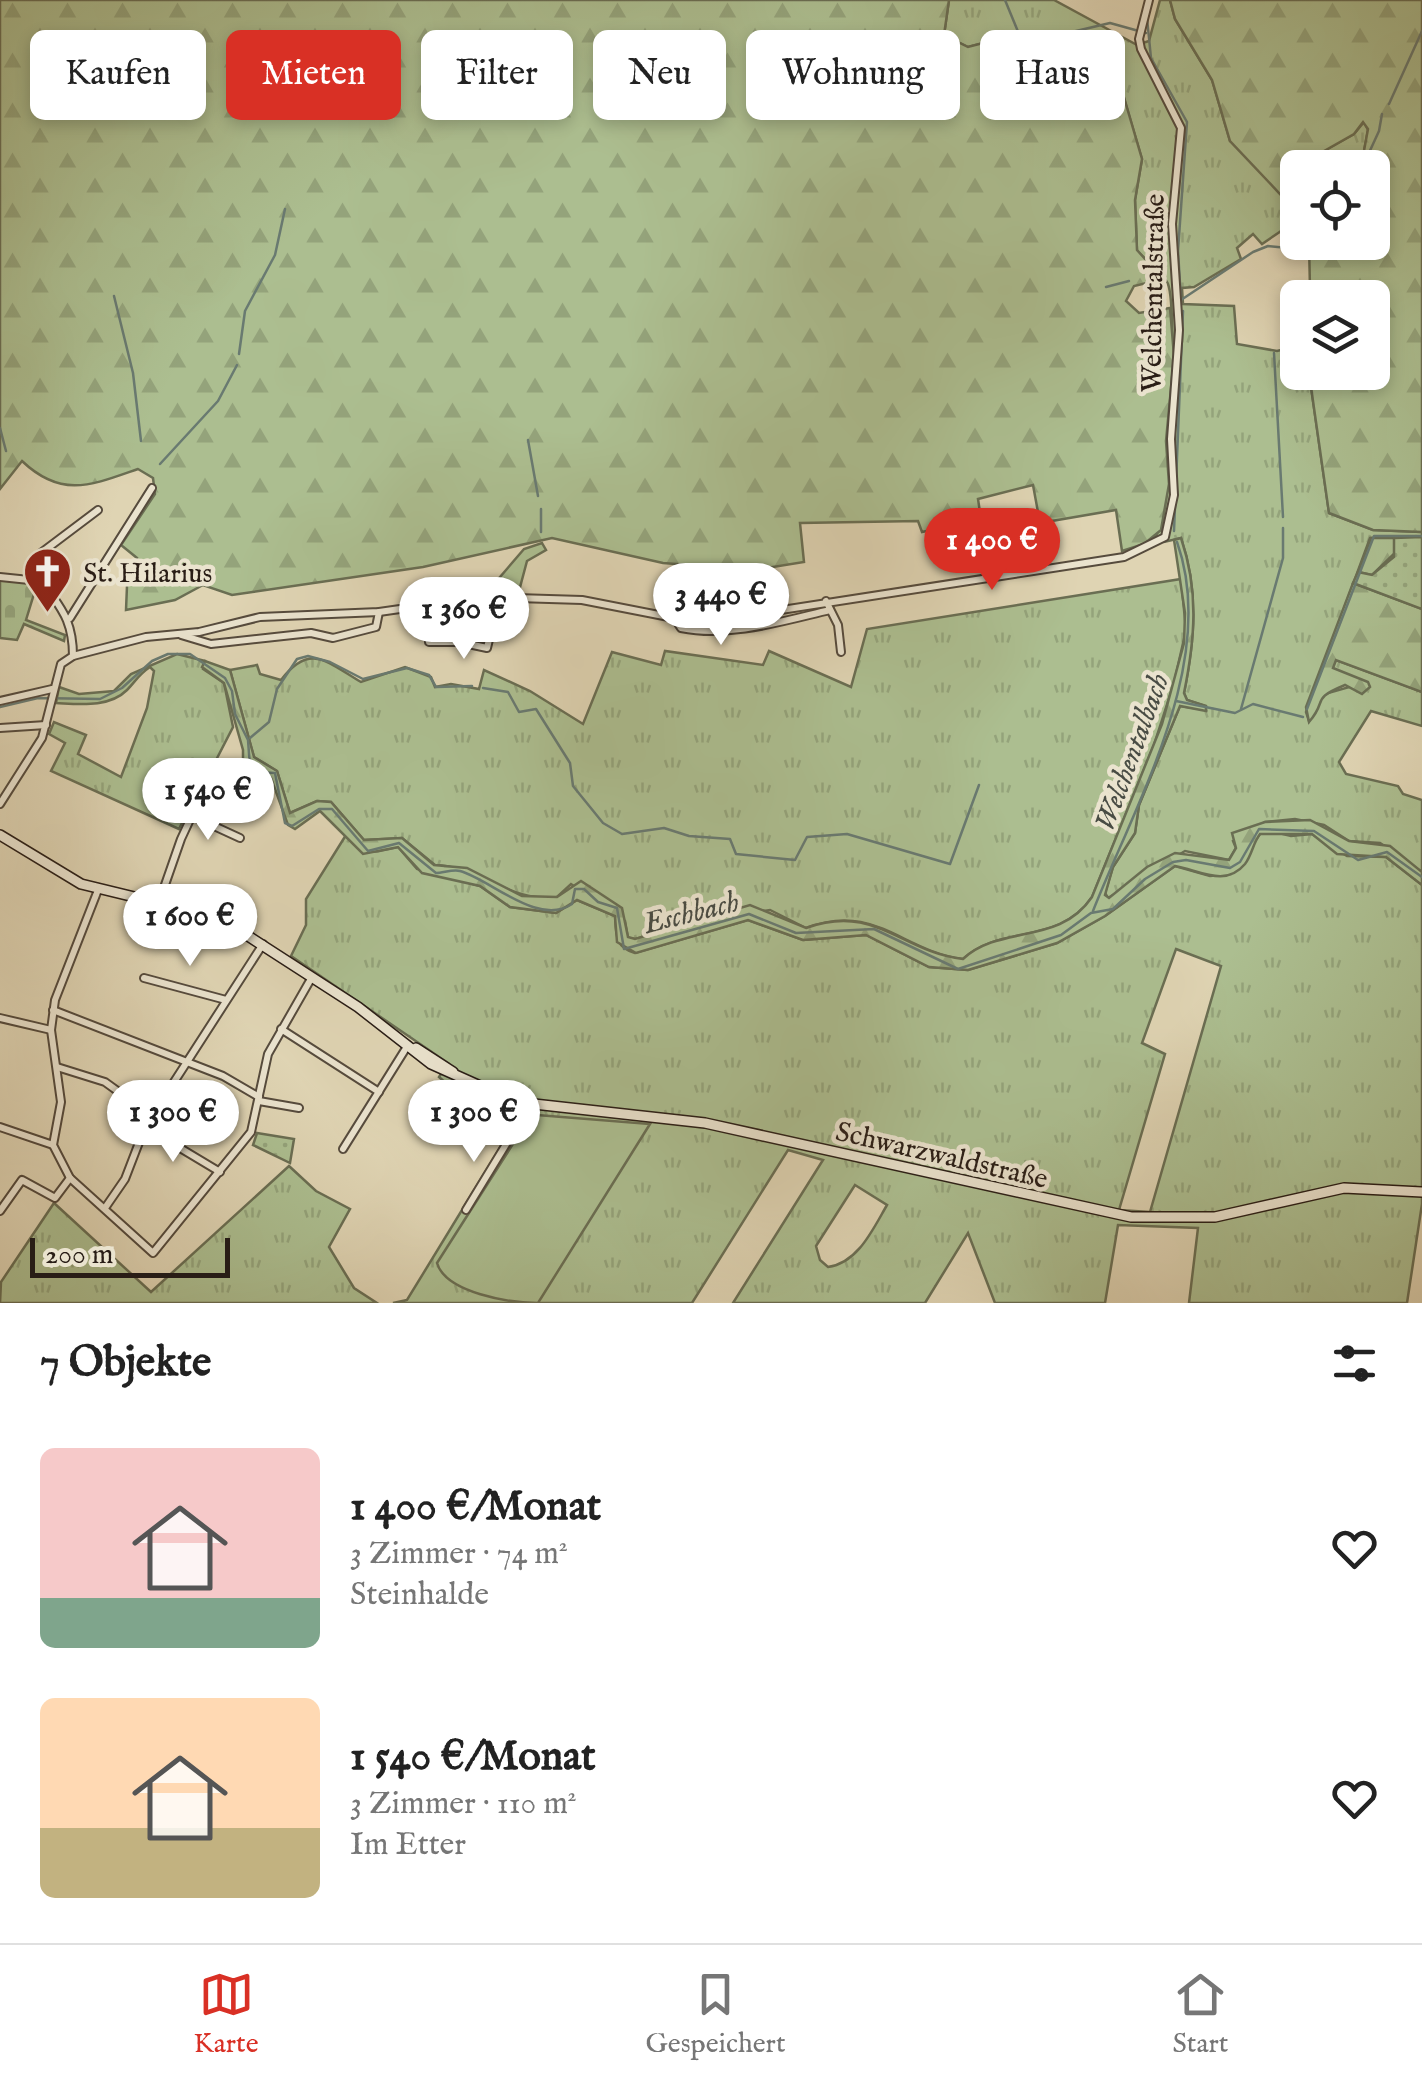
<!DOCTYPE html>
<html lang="de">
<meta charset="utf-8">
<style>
:root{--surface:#fff;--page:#f6f6f6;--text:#222;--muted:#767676;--line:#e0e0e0;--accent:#d93025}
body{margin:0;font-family:"IM FELL English",serif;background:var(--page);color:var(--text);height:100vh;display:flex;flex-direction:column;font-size:38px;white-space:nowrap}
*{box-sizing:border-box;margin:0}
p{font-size:32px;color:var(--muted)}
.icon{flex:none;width:55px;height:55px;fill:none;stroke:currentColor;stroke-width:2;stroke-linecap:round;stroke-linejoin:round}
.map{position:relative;height:1303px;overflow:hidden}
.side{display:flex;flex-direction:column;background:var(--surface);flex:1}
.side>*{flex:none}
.top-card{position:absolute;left:30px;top:30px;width:1362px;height:90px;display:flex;gap:20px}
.buttons{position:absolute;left:1280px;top:150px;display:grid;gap:20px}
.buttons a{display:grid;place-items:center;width:110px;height:110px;border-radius:15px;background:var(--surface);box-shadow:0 5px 15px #0003;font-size:50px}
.scale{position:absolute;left:30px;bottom:25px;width:200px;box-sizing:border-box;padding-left:10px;border:5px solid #291d16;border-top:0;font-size:28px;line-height:35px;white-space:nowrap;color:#291d16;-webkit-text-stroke:8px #eae3ce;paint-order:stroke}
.price{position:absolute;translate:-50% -85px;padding:0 22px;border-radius:35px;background:#fff;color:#222;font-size:32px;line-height:65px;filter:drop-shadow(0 2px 5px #0008)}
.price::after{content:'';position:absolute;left:50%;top:60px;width:30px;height:22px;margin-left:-15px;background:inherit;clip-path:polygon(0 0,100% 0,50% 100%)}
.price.current{background:var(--accent);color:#fff}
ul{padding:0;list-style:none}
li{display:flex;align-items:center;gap:30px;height:250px;padding:0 40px}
li span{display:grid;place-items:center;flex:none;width:280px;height:200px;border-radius:15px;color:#555}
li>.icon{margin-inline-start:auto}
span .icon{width:120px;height:120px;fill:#fffc;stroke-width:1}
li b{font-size:42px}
h2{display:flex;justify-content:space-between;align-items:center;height:120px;padding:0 40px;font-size:42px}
.pill{padding:0 35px;border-radius:15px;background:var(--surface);box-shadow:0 5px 15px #0003;font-size:35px;line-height:90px}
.pill.current{background:var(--accent);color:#fff}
.tabs{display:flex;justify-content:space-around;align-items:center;height:140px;border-top:2px solid var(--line);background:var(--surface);font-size:28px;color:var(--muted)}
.tabs a{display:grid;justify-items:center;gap:5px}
.tabs .current{color:var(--accent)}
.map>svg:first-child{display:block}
</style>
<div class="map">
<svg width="1422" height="1303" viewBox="0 0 1422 1303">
<defs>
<pattern id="grass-tufts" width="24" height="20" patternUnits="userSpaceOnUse" patternTransform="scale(2.5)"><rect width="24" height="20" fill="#acbe90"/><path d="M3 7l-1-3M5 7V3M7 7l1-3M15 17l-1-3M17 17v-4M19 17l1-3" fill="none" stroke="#94a37b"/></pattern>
<pattern id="forest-firs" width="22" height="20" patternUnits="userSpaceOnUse" patternTransform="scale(2.5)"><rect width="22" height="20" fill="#acbe90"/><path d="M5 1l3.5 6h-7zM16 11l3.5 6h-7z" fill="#94a37b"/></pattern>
<pattern id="cemetery-stones" width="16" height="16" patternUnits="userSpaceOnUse" patternTransform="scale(2.5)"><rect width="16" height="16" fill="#acbe90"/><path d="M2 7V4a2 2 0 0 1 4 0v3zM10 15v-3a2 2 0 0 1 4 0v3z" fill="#94a37b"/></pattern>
<pattern id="park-dots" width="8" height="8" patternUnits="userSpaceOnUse" patternTransform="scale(2.5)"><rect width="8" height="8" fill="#acbe90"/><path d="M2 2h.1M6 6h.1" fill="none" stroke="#94a37b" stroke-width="1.8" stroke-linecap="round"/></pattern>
</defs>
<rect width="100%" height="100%" fill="#dfd4b3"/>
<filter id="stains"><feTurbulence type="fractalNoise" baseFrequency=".002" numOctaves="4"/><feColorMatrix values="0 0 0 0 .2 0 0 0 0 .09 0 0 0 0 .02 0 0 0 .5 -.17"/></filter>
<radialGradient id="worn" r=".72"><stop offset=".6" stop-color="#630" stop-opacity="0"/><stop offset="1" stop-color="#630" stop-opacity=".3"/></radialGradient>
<g fill="url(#grass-tufts)" stroke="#6a6e53" stroke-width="2.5" fill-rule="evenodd">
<path d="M949,0h105l83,45 12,-4 11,-41h10l5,19 37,61 18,61 65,44 2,-5v48l-4,-5 -31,21 -9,-10 -16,14 4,11 -47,28 -12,1 1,16 51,2 3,38 40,7 20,-5 1,26 11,1 20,140 44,17 49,2v5l-52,1 -64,174 3,9 12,-26 32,-9 -21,-18 4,-8 86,32v34l-51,-15 -32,51 7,12 52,12 5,8 19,6v72l-42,-29 -31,-2 -25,-16 -29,-6 -30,3 -32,19 3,7 -7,12 -44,-9 -77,47 -3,-5 8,-26 22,-34 4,-28 41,-99 26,4 -1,-4 -18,-6 -3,-7c11,-54 15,-102 -3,-155l-17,4 -9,-5c15,-17 23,-227 13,-253 -4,-10 -22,-24 -31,-33l-2,-51 7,-41 -24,-81 -25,-4 -26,-35 -15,9 -42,-12 -42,11 -24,-12z"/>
<path d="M1364,122l4,8 -7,37 -56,1 6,-10 43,-24z"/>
<path d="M542,543l4,7 -19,11 -8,30h-31l36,-42z"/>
<path d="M1181,579l5,51 -12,53 -20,62 -62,152c-33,49 -92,27 -129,62 -62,-8 -87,-57 -157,-31l-36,-18 -82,12 -52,17 -8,-1 -3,-17 -54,-37 -14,13c-45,7 -79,-31 -122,-32l-33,-27 -38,2 -33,-38 -14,-1 -27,12 -13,-42 -23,-14 -24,-87 27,-5 3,9 21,6c29,-38 46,-18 80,2l44,-15 26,10 4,10 16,-3 28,5 5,-19 46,21 53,33 29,-72 49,13 4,-14 98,14 6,-14 82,36 16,-58z"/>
<path d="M177,654l28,7 -2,8 21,14 9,44 -19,37 -5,-4 -9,15 2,7 -23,47 -128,-58 14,-28 -16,-9 5,-12 32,13 -8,19 43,23 26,-69 7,-37 -4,-4c-12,8 -14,14 -23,23 -18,18 -48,14 -71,13l3,-16 20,7 35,-3 17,-17z"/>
<path d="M1270,831l21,5 21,-2 35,22 39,1 36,28v319l-15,99h-218l9,-75 -80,-3 -13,78h-110l-27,-70 -43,70h-192l90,-143 -35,-10 -96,153h-299l14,-3 99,-162 -67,-61 9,-14 -157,-107 15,-31v-26l40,-64c19,24 27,17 52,12l19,22 63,17 30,21 46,6 21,-13 38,16c1,18 0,32 20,37l113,-33 55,20 63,-5 63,32 39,3 89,-27 48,-27 70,-50 35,10 21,-2 29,-40zM1176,949l45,17 -71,246 -31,-2 46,-156 -23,-11zM855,1185l32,20c-14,24 -29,58 -59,62l-8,-7 -4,-14z"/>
<path d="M289,1166l27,25 34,18 -21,38 25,41 23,15h-377l1,-21 53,-79 97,89z"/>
</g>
<g fill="url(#forest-firs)" stroke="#6a6e53" stroke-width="2.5">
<path d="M0,0h949l-5,35 24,12 42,-11 42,12 15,-9 20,3 6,32 25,3 24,82 -7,41 2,50 26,29 -29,7 -8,15 13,12 31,-5 4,48 -8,85 3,43 -8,46 -17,14 -22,7 -6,-41 -76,13 -7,-38 -55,14 3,20 -59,13 -4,-11 -118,2 4,39 -50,8 -91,-7 -111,-25 -129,29 -191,28 -29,-10 -28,15 -49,10 1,-24 10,-28 -16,-13 34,-51 -2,-16 -15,-9c-46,16 -76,30 -116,-8l-22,28z"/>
<path d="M1170,0h252v532l-49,-2 -44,-17 -20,-140 63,-1v-74l-71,-2 9,-7 -1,-46 63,-1v-74l-11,-1 7,-38 -5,-7 -9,12 -42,24 -7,9 -7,1 -3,16 -15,10 -50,-53 -18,-61 -37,-61z"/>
<path d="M1181,538c18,53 14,101 3,155l3,7 19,6v5l-26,-5 -41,99 -4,28 -22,34 -8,28 4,3 38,-31 28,-14 54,7 7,-12 -4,-15 33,-11 45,-2 39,21 41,5 32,26v13l-36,-28 -49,-3 -25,-20h-52c-7,9 -8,21 -15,30 -20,24 -46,6 -70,2l-70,50 -48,27 -89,27 -39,-3 -63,-32 -63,5 -55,-20 -112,33 -19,-11 -2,-26 -38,-16 -21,13 -46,-6 -30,-21 -58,-13 -24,-26 -35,7 -43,-43 -25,18 -7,-4 -17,-47h-23l-5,-6v-22l-19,-67 -22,-16 3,-6 25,9 24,87 23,14 13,42 27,-12 14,1 33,38 38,-2 32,27 33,3 55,28 35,1 24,-16 41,27 6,29 7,2 115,-34 56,23c70,-25 95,24 157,31 38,-35 96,-13 129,-62l70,-173 22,-81 1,-30 -11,-73z"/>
<path d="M1371,538h23l3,13 -25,24 -14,-3z"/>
<path d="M1353,583l69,26v83l-86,-32 -3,8 35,14 2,5 -8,7 -17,-9c-36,15 -16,14 -36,37l-3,-15z"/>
</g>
<path fill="url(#cemetery-stones)" stroke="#6a6e53" stroke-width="2.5" d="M0,579l37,5 -11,36 39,15 -1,6 -40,-17 -7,16 -17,-2z"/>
<g fill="url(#park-dots)" stroke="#6a6e53" stroke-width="2.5">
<path d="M1422,537v72l-69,-26 5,-11 14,3 22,-18v-19z"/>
<path d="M257,1133l37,6 -4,24 -37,-18z"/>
</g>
<path fill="#acbe90" stroke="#6a6e53" stroke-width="2.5" d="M537,1115l113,9 -112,179c-28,0 -92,-10 -101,-40l90,-141z"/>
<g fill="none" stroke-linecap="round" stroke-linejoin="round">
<g stroke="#697a71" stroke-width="2.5">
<path d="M1005,0l14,34 40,1 51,-12 36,10"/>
<path d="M1147,18l4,40 36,64 -9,129 3,49"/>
<path d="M1389,104l33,-73"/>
<path d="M1362,168l17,-37 3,-17"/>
<path d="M1106,287l23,-6"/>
<path d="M114,296l19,77 8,68"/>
<path d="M1181,300l72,-48 15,-6 30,3"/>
<path d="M1274,353l9,164"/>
<path d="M239,354l6,-43 30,-56 10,-46"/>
<path d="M0,428l6,23"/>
<path d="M528,440l10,56"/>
<path d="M160,464l58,-63 19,-36"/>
<path d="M1174,531l9,-220"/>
<path d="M541,532v-23"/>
<path d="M483,688l25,4 11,20 17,-3 34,54 3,23 30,37 19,11 42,-6 25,8 41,3 6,15 59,6 12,-23 40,-3 103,30 29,-79"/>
<path d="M1176,701l59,12 18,-9 50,13"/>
<path d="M0,707l38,-9 62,1 22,-11 30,-27 16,-7h22l35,24 7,13 3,23 13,26 2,27 5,5 20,1 10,50 7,3 27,-17h13l36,42 31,-8 37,30c7,0 17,-4 24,-2 30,8 78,56 112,33l3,-15h9l14,13 19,6 7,41 125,-35 47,19 78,-4 84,40 103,-34 30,-22 22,-4 32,-30 28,-17 13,-2 44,8 10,-6 19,-33 55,2 44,29 29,-8 35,25"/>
<path d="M1241,709l42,-151v-30"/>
<path d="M1307,709l67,-173h48"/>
<path d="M250,738l19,-16 8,-33 20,-30 11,-3 22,6 33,17 44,-11 22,7 7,12 36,-1"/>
<path d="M1093,911c44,-111 126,-251 84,-369"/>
</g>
<defs>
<g id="street">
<path d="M0,577l39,4"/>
<path d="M826,601l12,24 3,27"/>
<path d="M428,604l1,38h30l28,6 12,-51"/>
<path d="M70,618l82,-130"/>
<path d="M675,619l6,9c48,10 102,-7 149,-18"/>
<path d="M181,635l30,9 100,-11 22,5 43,-11 3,-15"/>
<path d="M73,656c0,-57 -34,-57 -36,-100l61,-46"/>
<path d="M0,701l52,-12"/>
<path d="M0,728l46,-3"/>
<path d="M0,804l42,-66 19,-74 12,-8 73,-19 53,-5 61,-15 119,-5 105,-15 98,3 92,18h56l394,-61 41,-20 9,-42 -3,-56 8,-109 -7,-106 9,-96 -40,-79 -2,-10 10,-39"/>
<path d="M190,815l50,23"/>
<path d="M98,890l-43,110 -4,30 10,72 -8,43 17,33 83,75 98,-121 17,-78 44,-77"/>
<path d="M159,902l22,-63 33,-71"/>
<path d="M144,978l82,22"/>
<path d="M53,1010l170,66 36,21"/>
<path d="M0,1018l51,12"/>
<path d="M281,1029l98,63"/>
<path d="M57,1067l48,15 47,34"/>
<path d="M259,1101l40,7"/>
<path d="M0,1127l53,18"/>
<path d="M145,1127l75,45"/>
<path d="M343,1149l65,-104"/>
<path d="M105,1208l20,-29 20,-52 118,-183"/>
<path d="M466,1210l64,-105"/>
<path d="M0,1211l22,-31 33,18 15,-20"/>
</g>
<g id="secondary">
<path d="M0,835l81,49 111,27 53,23 113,73 73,57 85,38 189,21 426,94h84l129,-29 78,4"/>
<path d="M416,1048l37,24"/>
</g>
</defs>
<use href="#street" stroke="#564b3d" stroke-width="10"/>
<use href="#secondary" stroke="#291d16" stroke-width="12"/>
<use href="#street" stroke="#eae3ce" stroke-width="6"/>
<use href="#secondary" stroke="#eae3ce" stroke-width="9"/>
</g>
<defs>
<symbol id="church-pin" viewBox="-11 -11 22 30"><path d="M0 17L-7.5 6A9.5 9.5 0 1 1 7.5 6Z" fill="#8f2418" stroke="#eae3ce"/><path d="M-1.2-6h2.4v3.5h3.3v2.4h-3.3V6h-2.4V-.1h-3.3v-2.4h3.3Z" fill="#fff"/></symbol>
</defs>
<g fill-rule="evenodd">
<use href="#church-pin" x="20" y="544" width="55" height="75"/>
</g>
<g text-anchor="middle" stroke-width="9" stroke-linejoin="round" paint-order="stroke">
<g font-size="28" fill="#291d16" stroke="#eae3ce">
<text transform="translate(1152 293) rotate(-89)" y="10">Welchentalstraße</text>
<text transform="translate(942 1154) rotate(13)" y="10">Schwarzwaldstraße</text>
</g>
<g font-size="28" fill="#291d16" stroke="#eae3ce" text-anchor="start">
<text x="83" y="582">St. Hilarius</text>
</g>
<g font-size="30" font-style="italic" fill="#494c44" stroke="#eae3ce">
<text transform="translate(1131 752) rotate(-70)" y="10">Welchentalbach</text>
<text transform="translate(691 912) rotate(-14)" y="10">Eschbach</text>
</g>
</g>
<rect width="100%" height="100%" filter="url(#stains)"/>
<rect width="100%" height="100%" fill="url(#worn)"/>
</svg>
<div class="buttons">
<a><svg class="icon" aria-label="locate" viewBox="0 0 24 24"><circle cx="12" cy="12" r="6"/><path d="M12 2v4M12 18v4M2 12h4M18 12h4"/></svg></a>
<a><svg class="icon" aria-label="layers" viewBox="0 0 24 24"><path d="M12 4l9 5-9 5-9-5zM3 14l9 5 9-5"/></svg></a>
</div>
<div class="scale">200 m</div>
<b class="price current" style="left:992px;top:593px">1 400 €</b>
<b class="price" style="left:721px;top:648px">3 440 €</b>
<b class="price" style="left:464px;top:662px">1 360 €</b>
<b class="price" style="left:208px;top:843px">1 540 €</b>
<b class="price" style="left:190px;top:969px">1 600 €</b>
<b class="price" style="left:173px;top:1165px">1 300 €</b>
<b class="price" style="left:474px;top:1165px">1 300 €</b>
<div class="top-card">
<a class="pill">Kaufen</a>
<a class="pill current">Mieten</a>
<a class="pill">Filter</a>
<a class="pill">Neu</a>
<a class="pill">Wohnung</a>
<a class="pill">Haus</a>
</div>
</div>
<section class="side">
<h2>7 Objekte<svg class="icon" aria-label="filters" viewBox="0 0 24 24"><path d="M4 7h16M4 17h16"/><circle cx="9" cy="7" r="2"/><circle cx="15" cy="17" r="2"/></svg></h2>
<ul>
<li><span style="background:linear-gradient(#f6c9c9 75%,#7fa58c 0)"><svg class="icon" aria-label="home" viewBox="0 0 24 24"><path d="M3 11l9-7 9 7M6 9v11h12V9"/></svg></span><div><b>1 400 €/Monat</b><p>3 Zimmer · 74 m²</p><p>Steinhalde</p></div><svg class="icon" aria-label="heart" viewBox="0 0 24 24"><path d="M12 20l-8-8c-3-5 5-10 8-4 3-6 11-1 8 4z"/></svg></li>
<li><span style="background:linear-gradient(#ffd9b3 65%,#c2b280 0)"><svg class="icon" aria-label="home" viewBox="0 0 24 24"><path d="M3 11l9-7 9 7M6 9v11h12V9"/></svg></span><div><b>1 540 €/Monat</b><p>3 Zimmer · 110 m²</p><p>Im Etter</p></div><svg class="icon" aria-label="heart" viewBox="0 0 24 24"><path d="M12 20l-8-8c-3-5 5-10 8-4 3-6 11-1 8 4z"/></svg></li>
</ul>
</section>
<nav class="tabs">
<a class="current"><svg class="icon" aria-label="map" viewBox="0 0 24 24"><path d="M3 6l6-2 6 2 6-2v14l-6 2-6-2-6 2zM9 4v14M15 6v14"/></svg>Karte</a>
<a><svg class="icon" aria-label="saved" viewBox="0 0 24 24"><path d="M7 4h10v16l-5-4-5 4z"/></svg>Gespeichert</a>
<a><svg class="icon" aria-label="home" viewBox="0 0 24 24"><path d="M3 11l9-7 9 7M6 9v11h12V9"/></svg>Start</a>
</nav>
